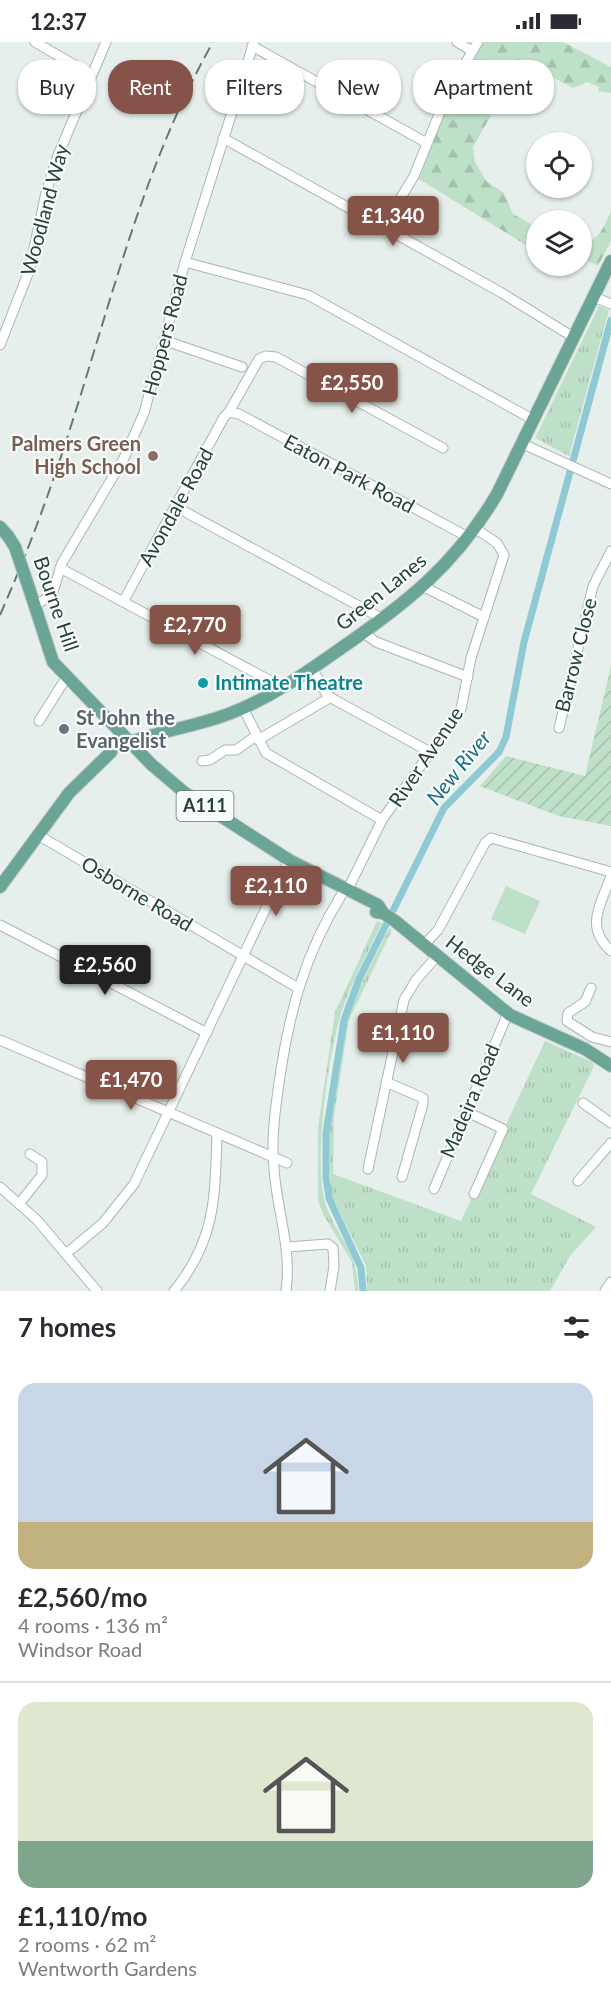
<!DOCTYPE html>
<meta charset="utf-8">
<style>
:root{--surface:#fff;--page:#f2f2f3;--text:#2b2b33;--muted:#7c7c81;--line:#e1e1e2;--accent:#855347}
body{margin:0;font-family:Lato,sans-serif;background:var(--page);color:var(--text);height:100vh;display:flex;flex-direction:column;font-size:22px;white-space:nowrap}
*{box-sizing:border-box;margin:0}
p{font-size:20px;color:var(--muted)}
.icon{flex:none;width:33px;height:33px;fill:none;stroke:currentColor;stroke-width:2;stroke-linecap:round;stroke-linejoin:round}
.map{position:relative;height:1249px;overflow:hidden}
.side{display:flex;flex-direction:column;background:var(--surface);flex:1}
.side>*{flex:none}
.guide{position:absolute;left:18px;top:18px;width:576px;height:54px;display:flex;gap:12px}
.fabs{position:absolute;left:526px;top:90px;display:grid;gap:12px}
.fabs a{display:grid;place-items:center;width:66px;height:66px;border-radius:50%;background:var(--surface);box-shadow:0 2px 4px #0004;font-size:30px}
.price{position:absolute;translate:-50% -51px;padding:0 14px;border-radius:6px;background:var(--accent);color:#fff;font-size:20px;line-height:39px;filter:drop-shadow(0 2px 3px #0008)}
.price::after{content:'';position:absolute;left:50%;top:36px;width:18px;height:14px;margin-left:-9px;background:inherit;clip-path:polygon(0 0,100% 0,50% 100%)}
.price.selected{background:#222;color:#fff}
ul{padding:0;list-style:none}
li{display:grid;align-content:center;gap:12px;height:318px;padding:0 18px}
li+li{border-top:2px solid var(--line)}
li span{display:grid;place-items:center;height:186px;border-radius:18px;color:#555}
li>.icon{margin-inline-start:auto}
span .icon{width:108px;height:108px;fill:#fffc;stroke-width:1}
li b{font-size:26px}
h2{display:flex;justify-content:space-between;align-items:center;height:72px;padding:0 18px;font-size:26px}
.chip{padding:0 21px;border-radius:24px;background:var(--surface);box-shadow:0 2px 4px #0004;font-size:21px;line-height:54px}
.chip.selected{background:var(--accent);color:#fff}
.status{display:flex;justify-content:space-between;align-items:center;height:42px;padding:0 30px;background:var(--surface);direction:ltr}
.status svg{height:16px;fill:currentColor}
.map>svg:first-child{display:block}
</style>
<div class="status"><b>12:37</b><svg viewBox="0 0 49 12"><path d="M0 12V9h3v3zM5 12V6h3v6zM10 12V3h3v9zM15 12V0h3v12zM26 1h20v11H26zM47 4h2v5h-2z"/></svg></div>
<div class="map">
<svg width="611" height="1249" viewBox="0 0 611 1249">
<defs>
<pattern id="grass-tufts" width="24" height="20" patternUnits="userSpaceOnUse" patternTransform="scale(1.5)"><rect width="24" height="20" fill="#bfe0c8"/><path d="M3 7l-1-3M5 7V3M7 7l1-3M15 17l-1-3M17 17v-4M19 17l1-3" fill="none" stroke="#a4c1ad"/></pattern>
<pattern id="forest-firs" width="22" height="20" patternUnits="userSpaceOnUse" patternTransform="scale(1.5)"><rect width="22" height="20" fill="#bfe0c8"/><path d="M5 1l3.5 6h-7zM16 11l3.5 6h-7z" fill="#a4c1ad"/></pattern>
<pattern id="garden-furrows" width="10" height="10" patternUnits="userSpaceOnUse" patternTransform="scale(1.5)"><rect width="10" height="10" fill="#bfe0c8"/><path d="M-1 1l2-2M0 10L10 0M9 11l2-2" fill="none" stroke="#a4c1ad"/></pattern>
</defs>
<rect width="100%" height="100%" fill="#e6efeb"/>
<g fill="url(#grass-tufts)">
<path d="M599,264l10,4 -40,146 -34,-18z"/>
<path d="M377,879l5,2c-12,26 -27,52 -37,79 -16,43 -30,147 -22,191 6,38 35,51 35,98h-3l-3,-29 -29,-48 -5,-13v-73l17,-116z"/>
<path d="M389,886l3,2 -43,90 -15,96 -1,58 128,47 84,-180 47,21 2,4 -63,128 65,33 -26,29 -20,35h-183l-1,-25 -35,-72 -2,-60 20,-126z"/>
</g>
<g fill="url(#forest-firs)">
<path d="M478,0h85l48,25v26l-13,-2 1,-4 -12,-5 -14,6 -47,-25 -6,1 -47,83 2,15 12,20 17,11 9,21 24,13v25l-123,-76 49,-109z"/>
<path d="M611,170v29l-13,25 -13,-7 -3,4v-21c17,1 22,-17 29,-30z"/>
</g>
<path fill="url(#garden-furrows)" d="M611,624v160l-52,-10 -79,-30 26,-30 79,20z"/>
<path fill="#bfe0c8" d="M506,844l34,15 -15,33 -34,-15z"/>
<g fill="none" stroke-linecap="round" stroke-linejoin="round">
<path stroke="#8ec9d4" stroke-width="7" d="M363,1249l-2,-23 -32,-70 -3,-21v-44l18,-113 15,-41 85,-171 55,-56 7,-15 18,-95 87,-322"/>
<defs>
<g id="minor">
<path d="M35,0l55,32"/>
<path d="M457,0l15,9"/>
<path d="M252,4l175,97"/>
<path d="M223,96l279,155 71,44"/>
<path d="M383,185l31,-51 34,-84 30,-50"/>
<path d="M185,220l123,33 224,124"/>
<path d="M592,254l19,8"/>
<path d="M166,299l76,26"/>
<path d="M0,303l29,-74 17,-78 10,-33 50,-118"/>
<path d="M229,370l10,2 229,123"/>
<path d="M523,402l88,40"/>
<path d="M176,465l207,112"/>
<path d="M60,526l209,112 12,9"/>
<path d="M424,545l60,30"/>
<path d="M123,560l101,-185 5,-5 30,-53 7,-3 10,1 167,91"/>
<path d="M34,564l18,-11 10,-32 62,-105 20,-45 41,-151 69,-220"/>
<path d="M364,591l12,9 92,35"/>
<path d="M312,626l15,27 8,5 95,52"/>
<path d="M243,666l23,45 116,67"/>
<path d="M39,679l27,-43"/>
<path d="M559,686l34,-142 18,-35"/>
<path d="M258,698l73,-43"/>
<path d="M202,719l8,-1 15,-10h11l20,-14"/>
<path d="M38,793l260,153"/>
<path d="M611,834c-10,29 -27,50 0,75"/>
<path d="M348,847l34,-69 79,-111 10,-51 33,-103 -7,-12 -21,-14"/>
<path d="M0,883l207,108"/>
<path d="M424,903l14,-15 47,-87 6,-5 120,34"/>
<path d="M591,946l-6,14 -17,11 -1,8 25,16 19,5"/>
<path d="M0,998l287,123"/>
<path d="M386,1040l37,16v6l-21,73"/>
<path d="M583,1061l28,20"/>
<path d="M465,1069l38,18 -29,65"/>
<path d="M368,1127l36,-169 12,-20 21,-24"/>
<path d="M578,1139l33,-38"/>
<path d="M0,1145l37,33 60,71"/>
<path d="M434,1147l74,-176"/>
<path d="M19,1162l23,-29v-13l-12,-8"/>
<path d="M287,1205l41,-3 5,4 1,18 -4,25"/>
<path d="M67,1211l36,-30 31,-39 155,-324"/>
<path d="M174,1249c42,-51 41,-94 43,-158"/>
<path d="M286,1249c6,-42 -9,-80 -12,-122 -3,-29 1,-58 5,-86 10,-70 25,-128 63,-189"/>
<path d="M605,1249l6,-9"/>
</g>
<g id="major">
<path d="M0,485l8,9"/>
<path d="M29,546l24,74 99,103 33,28 104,67 89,45 5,8"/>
<path d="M0,845l69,-94 42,-41 3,-8 8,1c35,-14 74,-18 109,-32 39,-15 72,-38 106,-62 67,-46 118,-85 160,-157l114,-233"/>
<path d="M376,870l7,1 12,8 115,94 75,34 26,17"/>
</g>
</defs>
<use href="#minor" stroke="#a8b8b2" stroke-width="11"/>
<use href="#major" stroke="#c2cac8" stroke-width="14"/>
<use href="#minor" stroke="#fff" stroke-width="9"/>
<use href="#major" stroke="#6aa596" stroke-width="12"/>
<path stroke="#5f7d75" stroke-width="2" stroke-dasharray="12 6" stroke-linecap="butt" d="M0,573c27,-61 50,-123 70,-186 42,-131 75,-267 143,-387"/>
<defs>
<path id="major-bridge" d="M8,494l7,11 14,41"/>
</defs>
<use href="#major-bridge" stroke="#c2cac8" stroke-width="14" stroke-linecap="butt"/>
<use href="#major-bridge" stroke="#6aa596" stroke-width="12"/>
</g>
<circle fill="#8d6e63" stroke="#f7fbf9" stroke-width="2" cx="153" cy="414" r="6"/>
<circle fill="#0f9aa8" stroke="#f7fbf9" stroke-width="2" cx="203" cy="641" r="6"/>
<circle fill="#6b7280" stroke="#f7fbf9" stroke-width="2" cx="64" cy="687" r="6"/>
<g text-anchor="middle" stroke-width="4.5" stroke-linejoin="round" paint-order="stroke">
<rect fill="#f7fbf9" stroke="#637a73" stroke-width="1.5" x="176.5" y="749" width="57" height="30" rx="4.5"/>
<g font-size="18" font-weight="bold" fill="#24423a">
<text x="205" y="770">A111</text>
</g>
<g font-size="20" fill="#24423a" stroke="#f7fbf9">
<text transform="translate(45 168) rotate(-75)" y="7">Woodland Way</text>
<text transform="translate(165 293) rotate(-75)" y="7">Hoppers Road</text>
<text transform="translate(349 432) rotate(28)" y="7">Eaton Park Road</text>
<text transform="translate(176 465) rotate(-61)" y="7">Avondale Road</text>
<text transform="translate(381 550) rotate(-39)" y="7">Green Lanes</text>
<text transform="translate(56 562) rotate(71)" y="7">Bourne Hill</text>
<text transform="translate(576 613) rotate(-76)" y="7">Barrow Close</text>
<text transform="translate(426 715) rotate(-56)" y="7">River Avenue</text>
<text transform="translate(137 852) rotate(31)" y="7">Osborne Road</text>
<text transform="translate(490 929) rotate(37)" y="7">Hedge Lane</text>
<text transform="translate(470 1059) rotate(-67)" y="7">Madeira Road</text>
</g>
<g font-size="20" font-weight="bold" fill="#785e54" stroke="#f7fbf9" text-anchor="end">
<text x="141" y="409">Palmers Green<tspan x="141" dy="23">High School</tspan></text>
</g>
<g font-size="20" font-weight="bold" fill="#0d838f" stroke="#f7fbf9" text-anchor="start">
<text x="215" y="648">Intimate Theatre</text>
</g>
<g font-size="20" font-weight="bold" fill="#5b616d" stroke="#f7fbf9" text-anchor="start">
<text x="76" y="683">St John the<tspan x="76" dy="23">Evangelist</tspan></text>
</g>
<g font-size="21" font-style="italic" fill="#1c6f80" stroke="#f7fbf9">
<text transform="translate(459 726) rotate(-51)" y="7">New River</text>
</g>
</g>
</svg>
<div class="fabs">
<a><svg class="icon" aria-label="locate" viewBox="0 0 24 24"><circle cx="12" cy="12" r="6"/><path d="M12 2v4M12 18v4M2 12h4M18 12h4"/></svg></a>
<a><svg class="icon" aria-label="layers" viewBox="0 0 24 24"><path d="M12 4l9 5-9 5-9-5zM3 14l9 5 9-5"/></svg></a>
</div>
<b class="price" style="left:393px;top:205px">£1,340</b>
<b class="price" style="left:352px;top:372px">£2,550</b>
<b class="price" style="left:195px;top:614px">£2,770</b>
<b class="price" style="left:276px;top:875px">£2,110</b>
<b class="price selected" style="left:105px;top:954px">£2,560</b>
<b class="price" style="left:403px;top:1022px">£1,110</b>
<b class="price" style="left:131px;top:1069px">£1,470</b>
<div class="guide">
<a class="chip">Buy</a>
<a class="chip selected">Rent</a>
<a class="chip">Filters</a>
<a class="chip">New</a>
<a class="chip">Apartment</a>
</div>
</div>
<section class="side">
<h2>7 homes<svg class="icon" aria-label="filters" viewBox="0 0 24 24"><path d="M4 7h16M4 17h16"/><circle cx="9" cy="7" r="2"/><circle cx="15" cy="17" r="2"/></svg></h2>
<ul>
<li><span style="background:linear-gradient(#c9d6e8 75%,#c2b280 0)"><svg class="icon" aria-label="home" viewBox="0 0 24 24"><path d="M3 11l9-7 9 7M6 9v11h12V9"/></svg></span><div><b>£2,560/mo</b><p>4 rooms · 136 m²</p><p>Windsor Road</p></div></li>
<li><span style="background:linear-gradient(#dfe7d0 75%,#7fa58c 0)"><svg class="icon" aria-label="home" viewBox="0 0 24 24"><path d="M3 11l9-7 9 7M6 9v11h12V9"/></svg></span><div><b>£1,110/mo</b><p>2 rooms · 62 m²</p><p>Wentworth Gardens</p></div></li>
</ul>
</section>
